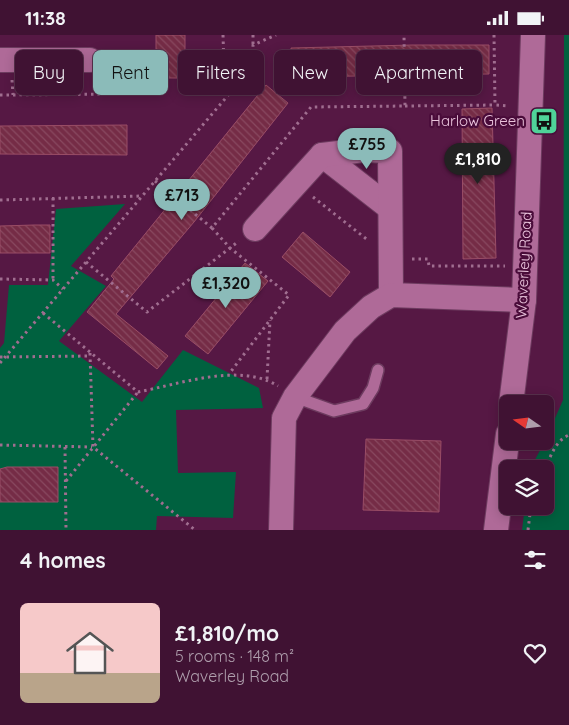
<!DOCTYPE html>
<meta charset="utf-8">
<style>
:root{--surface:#401233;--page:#4b203f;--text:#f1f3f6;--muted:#ae9eac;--line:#59324e;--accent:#8bbbb9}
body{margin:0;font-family:Quicksand,sans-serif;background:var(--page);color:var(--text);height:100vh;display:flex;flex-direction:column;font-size:19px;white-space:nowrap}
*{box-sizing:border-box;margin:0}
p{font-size:16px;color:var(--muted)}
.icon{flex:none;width:28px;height:28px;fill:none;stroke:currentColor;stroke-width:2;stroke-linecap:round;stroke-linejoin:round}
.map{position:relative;height:495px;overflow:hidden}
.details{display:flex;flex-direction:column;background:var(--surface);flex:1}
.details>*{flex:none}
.banner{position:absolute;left:15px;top:15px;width:540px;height:45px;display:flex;gap:10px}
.needle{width:32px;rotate:284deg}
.controls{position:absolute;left:499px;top:360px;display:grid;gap:10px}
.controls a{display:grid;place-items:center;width:55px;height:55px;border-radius:8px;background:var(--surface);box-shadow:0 2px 12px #0003,0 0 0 1px var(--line);font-size:25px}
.price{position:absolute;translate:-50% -42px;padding:0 11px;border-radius:18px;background:var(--accent);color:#111;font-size:16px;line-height:32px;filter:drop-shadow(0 1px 2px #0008)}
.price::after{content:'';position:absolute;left:50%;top:30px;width:15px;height:11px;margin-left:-8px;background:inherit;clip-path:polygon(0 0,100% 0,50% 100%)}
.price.selected{background:#222;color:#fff}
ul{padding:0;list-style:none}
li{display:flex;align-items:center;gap:15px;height:125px;padding:0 20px}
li+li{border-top:1px solid var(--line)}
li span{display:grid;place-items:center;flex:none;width:140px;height:100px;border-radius:8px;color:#555}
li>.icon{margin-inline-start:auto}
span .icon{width:60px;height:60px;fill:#fffc;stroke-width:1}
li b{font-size:21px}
h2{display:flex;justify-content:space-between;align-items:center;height:60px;padding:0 20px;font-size:21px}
.pill{padding:0 18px;border-radius:8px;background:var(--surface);box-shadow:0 2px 12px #0003,0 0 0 1px var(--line);font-size:18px;line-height:45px}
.pill.selected{background:var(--accent);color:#111}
.status{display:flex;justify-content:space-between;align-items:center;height:35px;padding:0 25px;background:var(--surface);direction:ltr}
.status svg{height:14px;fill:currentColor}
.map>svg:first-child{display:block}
</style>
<div class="status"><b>11:38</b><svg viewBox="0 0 49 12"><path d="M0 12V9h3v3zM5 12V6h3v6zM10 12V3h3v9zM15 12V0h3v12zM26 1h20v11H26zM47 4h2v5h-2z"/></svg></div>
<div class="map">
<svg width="569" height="495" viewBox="0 0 569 495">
<defs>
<pattern id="building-back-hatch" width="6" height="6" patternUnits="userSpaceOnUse" patternTransform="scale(1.25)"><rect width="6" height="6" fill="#752c46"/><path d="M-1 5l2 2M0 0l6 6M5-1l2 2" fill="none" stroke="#894960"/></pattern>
</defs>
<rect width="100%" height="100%" fill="#561844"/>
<g fill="#00613f">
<path d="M564,0h5v495h-47l3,-24h20v-37h-15l15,-28 18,-41z"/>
<path d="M125,169l-54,62 35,20 -47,55 83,61 41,-52 76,38 4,20 -87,2 2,63 58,-1 -3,46 -76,-2 -1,14h-156v-182l4,-5 5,-58h39l8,-76z"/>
</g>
<g fill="url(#building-back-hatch)" stroke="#9a4d66">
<rect x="156" y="0" width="29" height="43"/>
<path d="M412,10h77v29l-197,3 -1,-29z"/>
<path d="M266,50l22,18 -94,119 -78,92 52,42 -11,13 -70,-57 27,-33 -3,-3z"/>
<path d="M492,73l4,150 -33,1 -1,-150z"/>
<path d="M127,90v30l-127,-1v-28z"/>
<path d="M34,190h16v28h-50v-27z"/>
<path d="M303,197l47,40 -20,25 -48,-40z"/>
<path d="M245,228l23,18 -60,73 -23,-18z"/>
<path d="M366,404l75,2 -2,71 -76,-2z"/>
<path d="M7,432h51v35h-58v-33z"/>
</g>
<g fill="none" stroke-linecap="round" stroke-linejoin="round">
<defs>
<path id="lane" d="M295,362l39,14 29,-7 10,-16 5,-18"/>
<g id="street">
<path d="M0,25h90"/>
<path d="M322,120l68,53"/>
<path d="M255,194l67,-74 42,-5 26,1 1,144"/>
<path d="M511,369l13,-104 9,-265"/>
<path d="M281,495l3,-112 11,-21 50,-66 26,-24 20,-12 133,5"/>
<path d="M496,495l12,-96"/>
</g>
</defs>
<use href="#lane" stroke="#6d3b5f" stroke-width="14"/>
<use href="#street" stroke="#6d3b5f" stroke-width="26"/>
<g stroke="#a06e90" stroke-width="3" stroke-dasharray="2.5 4" stroke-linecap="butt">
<path d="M223,0l2,63"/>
<path d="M253,0v10"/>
<path d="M494,0l1,70 14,1"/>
<path d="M12,45l1,15"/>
<path d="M0,60l126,-1"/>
<path d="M405,71l90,-1"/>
<path d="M155,146l57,47 99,-121 94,-1 -1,-71"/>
<path d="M313,162l56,44"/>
<path d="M53,163v82"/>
<path d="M0,165l142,-4"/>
<path d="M212,193l18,20 59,47 -60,79"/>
<path d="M412,224h16l1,7h76"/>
<path d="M86,227l61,50 92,-71"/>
<path d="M0,244l53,1 10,9"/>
<path d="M43,278l95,79c42,-8 102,-30 140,-6"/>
<path d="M90,318l3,94 102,83"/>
<path d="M0,322l90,-1"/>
<path d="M0,328l253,-297v-21l23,-10"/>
<path d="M267,344l3,-59"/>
<path d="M0,410l92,2"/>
<path d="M65,412l1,83"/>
<path d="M545,434c6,-13 10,-28 24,-34"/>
<path d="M66,446l72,-89"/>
<path d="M528,495l3,-24"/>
</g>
<use href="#lane" stroke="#af6a98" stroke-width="11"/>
<use href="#street" stroke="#af6a98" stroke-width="24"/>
</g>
<defs>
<symbol id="bus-square" viewBox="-11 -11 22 22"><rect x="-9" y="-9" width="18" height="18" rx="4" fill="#4fd399" stroke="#4a0c3a"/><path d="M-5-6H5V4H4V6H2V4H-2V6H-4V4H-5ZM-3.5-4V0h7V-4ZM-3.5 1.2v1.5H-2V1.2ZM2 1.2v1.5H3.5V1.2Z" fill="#111"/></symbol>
</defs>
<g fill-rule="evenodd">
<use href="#bus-square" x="528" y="70" width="32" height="32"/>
</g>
<g text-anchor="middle" stroke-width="4.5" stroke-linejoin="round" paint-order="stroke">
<g font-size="15" fill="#eac4dc" stroke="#4a0c3a" text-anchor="end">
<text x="525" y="91">Harlow Green</text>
</g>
<g font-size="15" fill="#eac4dc" stroke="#4a0c3a">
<text transform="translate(524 230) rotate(-87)" y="5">Waverley Road</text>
</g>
</g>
</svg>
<div class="controls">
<a><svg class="needle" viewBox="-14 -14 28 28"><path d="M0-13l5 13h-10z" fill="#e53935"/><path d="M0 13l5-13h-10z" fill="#ae9eac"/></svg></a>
<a><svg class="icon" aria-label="layers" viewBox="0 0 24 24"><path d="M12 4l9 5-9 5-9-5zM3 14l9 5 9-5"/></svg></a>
</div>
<b class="price" style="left:367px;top:135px">£755</b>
<b class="price selected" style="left:478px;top:150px">£1,810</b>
<b class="price" style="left:182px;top:186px">£713</b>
<b class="price" style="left:226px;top:274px">£1,320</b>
<div class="banner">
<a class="pill">Buy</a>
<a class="pill selected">Rent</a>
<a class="pill">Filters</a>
<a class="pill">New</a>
<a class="pill">Apartment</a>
</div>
</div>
<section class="details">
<h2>4 homes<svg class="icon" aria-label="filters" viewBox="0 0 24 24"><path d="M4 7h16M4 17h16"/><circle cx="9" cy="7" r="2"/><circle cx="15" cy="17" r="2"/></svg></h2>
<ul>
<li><span style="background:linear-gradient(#f6c9c9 70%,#b9a48a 0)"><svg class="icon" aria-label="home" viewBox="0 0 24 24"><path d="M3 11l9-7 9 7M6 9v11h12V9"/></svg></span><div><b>£1,810/mo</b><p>5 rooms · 148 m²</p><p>Waverley Road</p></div><svg class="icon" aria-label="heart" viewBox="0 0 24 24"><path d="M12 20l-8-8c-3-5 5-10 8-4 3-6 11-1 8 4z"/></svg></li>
</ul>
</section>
